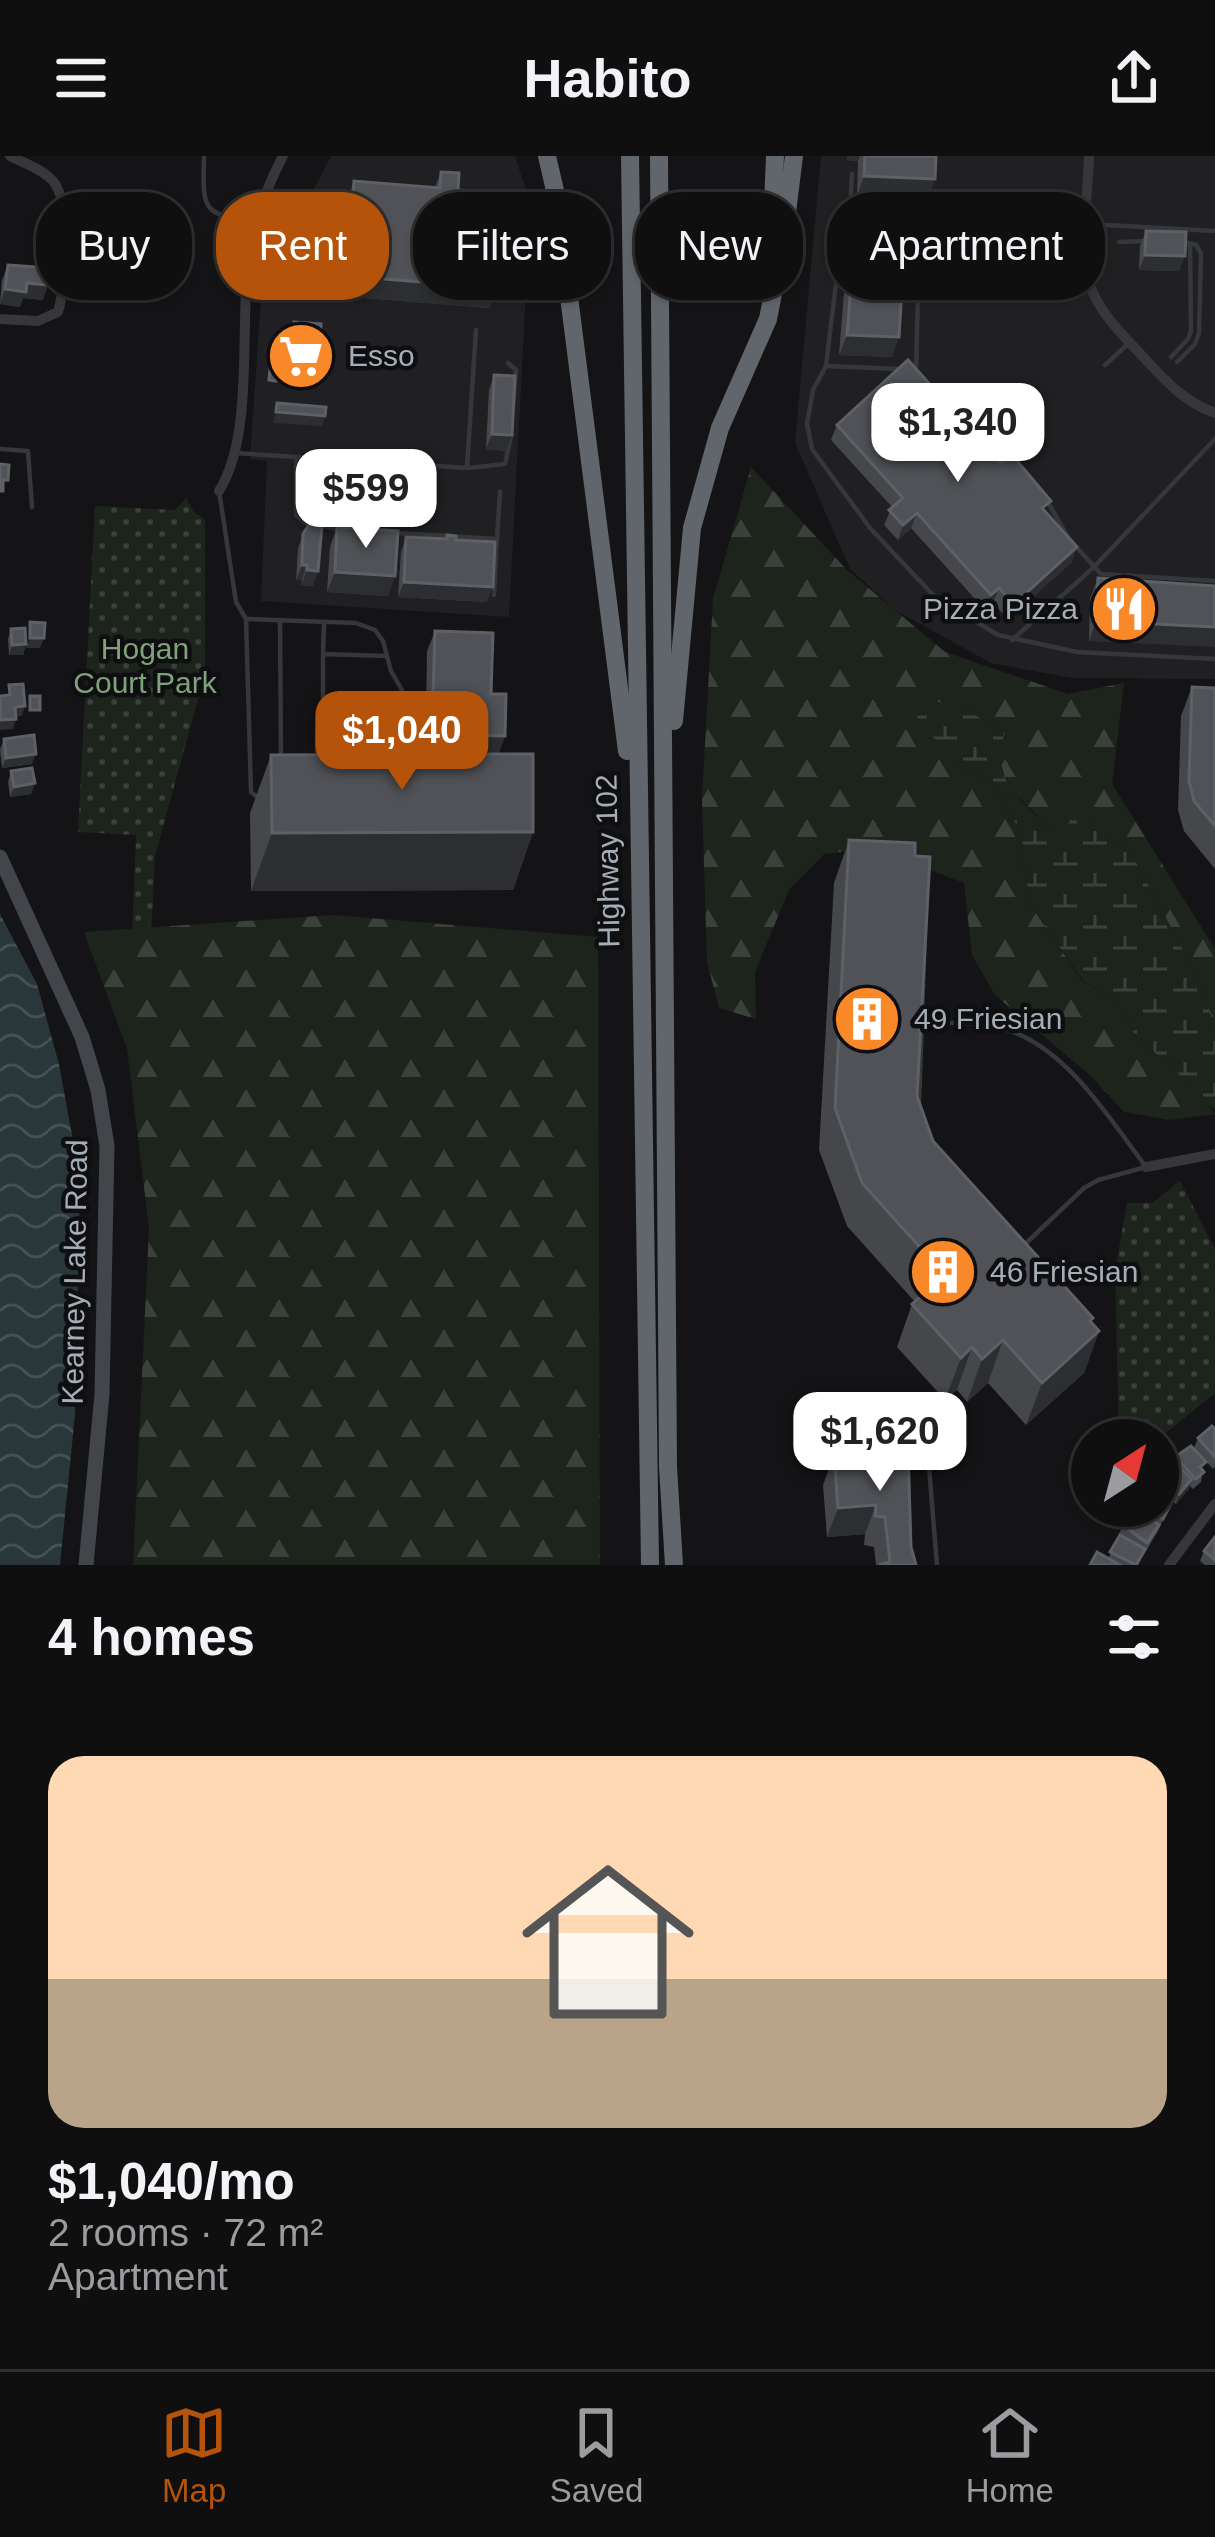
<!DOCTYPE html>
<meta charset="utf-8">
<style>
:root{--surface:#0f0f10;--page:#1d1d1e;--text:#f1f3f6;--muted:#9b9c9f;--line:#2f2f30;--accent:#b45309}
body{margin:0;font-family:Helvetica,sans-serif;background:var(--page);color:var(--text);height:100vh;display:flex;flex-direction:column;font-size:45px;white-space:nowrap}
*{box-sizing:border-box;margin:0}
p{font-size:39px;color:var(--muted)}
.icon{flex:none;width:66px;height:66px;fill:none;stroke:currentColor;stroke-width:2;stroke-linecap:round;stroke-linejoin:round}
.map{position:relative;height:1409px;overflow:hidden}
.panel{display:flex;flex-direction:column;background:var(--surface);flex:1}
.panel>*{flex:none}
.hud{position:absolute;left:36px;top:36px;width:1143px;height:108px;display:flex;gap:24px}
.needle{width:78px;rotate:36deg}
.controls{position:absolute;left:1071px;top:1263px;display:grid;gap:24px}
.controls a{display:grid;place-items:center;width:108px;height:108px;border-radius:50%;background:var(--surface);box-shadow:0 3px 9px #0004,0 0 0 3px var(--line);font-size:60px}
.price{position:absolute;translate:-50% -102px;padding:0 27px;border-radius:24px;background:#fff;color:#222;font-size:39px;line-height:78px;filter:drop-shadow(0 3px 6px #0008)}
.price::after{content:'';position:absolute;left:50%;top:72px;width:36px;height:27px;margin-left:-18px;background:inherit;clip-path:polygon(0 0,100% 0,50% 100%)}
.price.active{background:var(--accent);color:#fff}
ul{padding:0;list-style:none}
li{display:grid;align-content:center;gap:24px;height:636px;padding:0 48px}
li+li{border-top:3px solid var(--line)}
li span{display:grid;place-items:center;height:372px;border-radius:36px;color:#555}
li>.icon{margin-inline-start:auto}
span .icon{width:216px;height:216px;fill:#fffc;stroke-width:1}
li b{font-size:51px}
h2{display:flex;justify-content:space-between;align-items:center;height:144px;padding:0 48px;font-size:51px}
.chip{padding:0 42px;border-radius:48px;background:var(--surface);box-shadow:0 3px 9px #0004,0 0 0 3px var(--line);font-size:42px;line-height:108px}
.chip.active{background:var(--accent);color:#fff}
header{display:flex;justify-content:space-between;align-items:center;height:156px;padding:0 48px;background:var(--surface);font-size:54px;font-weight:800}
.tabs{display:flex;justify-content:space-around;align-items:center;height:168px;border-top:3px solid var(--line);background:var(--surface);font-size:33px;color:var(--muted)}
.tabs a{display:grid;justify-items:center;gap:6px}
.tabs .active{color:var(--accent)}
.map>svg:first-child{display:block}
</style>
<header><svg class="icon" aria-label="menu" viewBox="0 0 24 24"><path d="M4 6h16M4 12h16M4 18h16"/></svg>Habito<svg class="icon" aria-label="share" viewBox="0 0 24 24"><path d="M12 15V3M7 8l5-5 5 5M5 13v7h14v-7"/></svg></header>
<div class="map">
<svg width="1215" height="1409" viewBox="0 0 1215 1409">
<defs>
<pattern id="grass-dots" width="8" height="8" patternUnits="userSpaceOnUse" patternTransform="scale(3)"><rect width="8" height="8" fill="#1c241c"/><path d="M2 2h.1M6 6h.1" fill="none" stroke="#3a413b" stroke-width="1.8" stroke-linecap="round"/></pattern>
<pattern id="forest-firs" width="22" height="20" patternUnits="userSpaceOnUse" patternTransform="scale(3)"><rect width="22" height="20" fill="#1c241c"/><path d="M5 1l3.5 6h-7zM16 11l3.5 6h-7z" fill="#3a413b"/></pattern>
<pattern id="wetland-marsh" width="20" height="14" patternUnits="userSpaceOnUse" patternTransform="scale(3)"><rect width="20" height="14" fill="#1c241c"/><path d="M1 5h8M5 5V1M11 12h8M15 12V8" fill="none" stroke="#3a413b"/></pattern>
<pattern id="water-waves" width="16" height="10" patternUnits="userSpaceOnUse" patternTransform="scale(3)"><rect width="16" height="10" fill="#29363a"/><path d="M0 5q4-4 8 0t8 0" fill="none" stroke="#455154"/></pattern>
</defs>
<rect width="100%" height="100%" fill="#141416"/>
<g fill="#202023">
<path d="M331,0h184l12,37 2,40 -20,384 -248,-16 6,-140 -17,-2 16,-236 9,-28 35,2z"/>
<path d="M821,0h394v523l-143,-1 -81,-15 -96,-53 -45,-41 -55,-126z"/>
</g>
<g fill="url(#grass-dots)">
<path d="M186,342l7,13 12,9v154l-50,182 -4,82 -19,-1 4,-102 -58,-3 17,-326 80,4z"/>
<path d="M1180,1025l35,68v144l-58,47h-38l-4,-169 12,-68h25z"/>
</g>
<g fill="url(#forest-firs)">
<path d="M751,311l96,103 98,82 123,42 56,-11 -12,101 103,165v77l-26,-65 -59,-110 -30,-14 -15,-24 -29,21 -48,-47 -11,-35 7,-20 -41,-24 -7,57 36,16 24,43 15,82 52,76 33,17 21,40 34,26 44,49 -46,6 -45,-8 -33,-36 -96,-81 -23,-40 -8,-72 -91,-35 -49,6 -35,36 -34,82 1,47 -37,-11 -12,-46 -5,-163 11,-200z"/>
<path d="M333,759l265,22 2,628h-467l16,-337 -22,-179 -43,-117z"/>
</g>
<path fill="url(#wetland-marsh)" d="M930,544l33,8 42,25c-19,46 20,71 50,100l30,-21 15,25 30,14 59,110 26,65v84l-11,-7 -33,-38 -34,-26 -21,-40 -32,-17 -53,-76 -15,-82 -24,-43 -36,-16 -39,-48z"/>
<path fill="url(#water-waves)" d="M0,758l37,70 22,80 21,115 -5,235 -15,151h-60z"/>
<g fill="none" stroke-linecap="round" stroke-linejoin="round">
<g stroke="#35373b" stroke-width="4.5">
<path d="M204,0c-1,52 -4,60 51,64"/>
<path d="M852,18l-2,37 -9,30 -15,125 -13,24 -6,34 5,25 58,79 64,68 64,39 79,17 138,7"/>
<path d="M850,55l365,20"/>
<path d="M1119,86l25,-1"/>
<path d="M1171,201l17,-18 3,-8 -1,-87"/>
<path d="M1177,206l18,-18 4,-11 2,-80 -5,-8 -16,-4"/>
<path d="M508,207l8,7 -3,37"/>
<path d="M1105,209l22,-20"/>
<path d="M826,210l73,3"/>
<path d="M916,215l4,-156"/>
<path d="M0,293l28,2 4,56"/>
<path d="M988,294l22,10"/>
<path d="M236,297l231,15 9,-138"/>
<path d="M296,303v56l9,8 33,6"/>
<path d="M468,312l37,-4 6,-28"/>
<path d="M219,335l17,111 10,17 5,173 10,8"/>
<path d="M1046,343l23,40 32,35 114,7"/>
<path d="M397,377l100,6 -3,56"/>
<path d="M497,383l3,-47"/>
<path d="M246,463l110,4 19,7 8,11 8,30 23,40 1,44"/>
<path d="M280,466l1,138"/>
<path d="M1012,484l81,-72 122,-129"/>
<path d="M323,498l1,-31"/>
<path d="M387,500l-64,-2v47l82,-2"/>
<path d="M351,573l1,26"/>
<path d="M387,573l1,31"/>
<path d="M317,600v-25"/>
<path d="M924,866c26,1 58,0 84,8 60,20 102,89 138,137l-48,13 -14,8 -62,59"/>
<path d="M919,949l7,-204"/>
<path d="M915,1299l9,3 5,9 8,98"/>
</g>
<g stroke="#35373b" stroke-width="10">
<path d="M1089,0c-1,40 -11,93 2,132 11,29 37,52 57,74 20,22 39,41 67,51"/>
<path d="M0,163l38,2 20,-9c8,-26 14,-112 -6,-132 -10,-11 -28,-17 -42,-24"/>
<path d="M219,335c36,-57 20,-169 30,-239 6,-35 18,-65 34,-96"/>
<path d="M1146,1011l69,-13"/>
<path d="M1169,1409l46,-61"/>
</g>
<path stroke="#42464b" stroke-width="15" d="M0,701l82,180 16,53 9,56 -5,248 -16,171"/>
<g stroke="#60666c" stroke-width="18">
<path d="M547,0l9,39 71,556"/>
<path d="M630,0l20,1409"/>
<path d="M659,0l9,1311 6,98"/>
<path d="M763,134l9,-60 3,-74"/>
<path d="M674,565l18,-193 28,-100 48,-109 16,-82 10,-81"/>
</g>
</g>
<g fill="#45474b">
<path d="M848,0h88l-8,43 -71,-3 1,-35 -11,-1z"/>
<path d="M441,16l17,18 38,98 -7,20 -149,-12 7,-95 7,-20 81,6z"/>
<path d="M1146,75l33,40 -40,-1 1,-24z"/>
<path d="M855,79l37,122 -53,-2 8,-100z"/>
<path d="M8,109l35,35 -20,-2 -3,9 -20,-3 2,-24z"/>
<path d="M294,166l25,37 -5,15 -28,-2 2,-35z"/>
<path d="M494,219l18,60 -6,16 -20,-2 3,-59z"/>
<path d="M837,269l209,88 26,49 -64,57 -15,-16 -8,7 -74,-82 -13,12 -14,-15 8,-18 -61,-67z"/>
<path d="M337,371l51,69 -61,-4 3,-45z"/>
<path d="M303,378l10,52 -12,-1 1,-5h-6l2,-31z"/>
<path d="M447,379l9,5 31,62 -89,-5 3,-45 5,-15 39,2z"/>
<path d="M1098,422l117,8 -126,55 1,-43z"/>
<path d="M11,473l15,15 -3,11h-14l-1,-16z"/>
<path d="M435,475l56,63 8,60 34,78 -20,58 -262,1 -1,-78 21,-58 172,-1 1,-38 -18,-1 1,-64z"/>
<path d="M1192,531l23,1v181l-31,-38 -6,-21 3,-94z"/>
<path d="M4,583l28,25 -30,4 -2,-19z"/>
<path d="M11,615l24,12 -4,11 -21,3 -2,-15z"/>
<path d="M849,684l68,256 16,45 166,190 -15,42 -58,52 -38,-42 -21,19 -10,-12 -12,10 -48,-53 15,-43 3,-2 -68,-76 -28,-76 15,-267z"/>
<path d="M1215,1273v37l-2,3 -19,-21 4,-10z"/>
<path d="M834,1299l77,92 5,18h-40l-2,-18 -10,-2 1,-11 -38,3 -4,-52z"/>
<path d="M1175,1301l28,13 -2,12 -8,7 -3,-3 -14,18 -4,-3 -13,28 -21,36h-48l18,-6 15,-34 17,-19h18v-20l3,-8 11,-13z"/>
<path d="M1215,1381v28h-10l-5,-4 4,-10z"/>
</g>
<g fill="#2d2e31">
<path d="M849,0h11l-2,5 -11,-1z"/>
<path d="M864,20l71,3 -7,20 -71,-3z"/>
<path d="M1145,99l40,1 -6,15 -40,-1z"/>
<path d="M347,120l149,12 -7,20 -149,-12z"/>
<path d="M27,127l21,2 -5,15 -20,-2 -3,9 -20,-3 5,-15z"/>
<path d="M847,179l52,2 -7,20 -53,-2z"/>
<path d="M292,201l27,2 -5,15 -28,-2z"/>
<path d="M276,256l49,4 -3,10 -49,-3z"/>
<path d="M492,278l20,1 -6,16 -20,-2z"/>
<path d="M917,357l-6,15 -13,12 5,-15z"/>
<path d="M1077,391l-5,15 -64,57 6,-15z"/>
<path d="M302,409h5l-5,15h-6z"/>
<path d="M307,414l11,1 -5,15 -12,-1z"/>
<path d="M335,416l60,4 -7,20 -61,-4z"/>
<path d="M404,426l89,5 -6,15 -89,-5z"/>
<path d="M999,432l-6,15 -8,7 6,-15z"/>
<path d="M1096,465l119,6v20l-126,-6z"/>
<path d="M30,482h14l-4,10h-14z"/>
<path d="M26,488l-3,11h-14l3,-10z"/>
<path d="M433,539l18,1 -7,20 -18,-1z"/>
<path d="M25,550l-3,10 -10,1 3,-10z"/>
<path d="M16,563l-3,10 -13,1v-10z"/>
<path d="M450,579l55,1 -7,20 -55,-1z"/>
<path d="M36,598l-4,10 -30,4 4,-10z"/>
<path d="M35,627l-4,11 -21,3 4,-10z"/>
<path d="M533,676l-20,58 -262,1 21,-58z"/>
<path d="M1093,1162l-9,27 15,-14 -15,42 -58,52 16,-42z"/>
<path d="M1003,1184l-15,43 -21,19 15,-43z"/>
<path d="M972,1191l-15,43 -12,10 16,-42z"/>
<path d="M1192,1323l-3,10 -13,15 3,-10z"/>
<path d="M876,1349l-11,29 -38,3 11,-29z"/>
</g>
<g fill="#505257" stroke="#5d6066" stroke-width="3">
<path d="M865,0h71l-1,23 -71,-3z"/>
<path d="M441,16l18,1 -1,17 45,3 -7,95 -149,-12 7,-95 86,7z"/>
<path d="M1146,75l40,1 -1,24 -40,-1z"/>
<path d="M855,79l50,4 -6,98 -52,-2z"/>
<path d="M8,109l42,3 -2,17 -21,-2 -1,9 -21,-3z"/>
<path d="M294,166l27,2 -2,35 -27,-2z"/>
<path d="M271,202h7l-2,23 -7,-1z"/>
<path d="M908,204l93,103 10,-9 6,7 34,40 -9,7 35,39 -63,57 -15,-16 -8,7 -74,-82 -14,12 -14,-15 14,-12 -66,-73z"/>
<path d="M494,219l21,1 -3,59 -20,-1z"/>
<path d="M277,247l49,4 -1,9 -49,-4z"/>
<path d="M0,308l9,1 -1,15h-5v11h-3z"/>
<path d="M310,367l12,3 -4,45 -11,-1v-5h-5l1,-31z"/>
<path d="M337,371l61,4 -3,45 -60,-4z"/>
<path d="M447,379l9,1v4l39,2 -2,45 -89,-5 2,-45 41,2z"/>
<path d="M1098,422l117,8v41l-119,-6z"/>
<path d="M30,466l15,1 -1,15h-14z"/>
<path d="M25,472l1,16 -14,1 -1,-16z"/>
<path d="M435,475l58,2 -2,61h15l-1,42 -55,-1 1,-39 -18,-1z"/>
<path d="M23,528l2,22 -10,1 1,12 -16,1v-24l10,-1 -1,-10z"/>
<path d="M1192,531l23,1v138l-21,-25 -5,-20z"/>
<rect x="30" y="540" width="10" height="14"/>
<path d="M34,579l2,19 -30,4 -2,-19z"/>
<path d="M533,598v78l-261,1 -1,-78z"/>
<path d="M32,612l3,15 -21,4 -3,-16z"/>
<path d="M849,684l66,3v13l15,1 -13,239 16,45 160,177 -3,3 9,10 -57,52 -39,-43 -21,19 -10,-12 -11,11 -49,-54 33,-29 -83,-92 -27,-75z"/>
<path d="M1212,1270l3,3v28l-17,-19z"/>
<path d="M1191,1290l15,16 -6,5 4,5 -8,7 -21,-22z"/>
<path d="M908,1293l3,98 5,18h-37l11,-3 -5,-45 -10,-1 1,-11 -38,3 -4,-53z"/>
<path d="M1174,1307l18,16 -13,15 -18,-16z"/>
<path d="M1158,1333l15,11 -10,19 -17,-13h12z"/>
<path d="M1134,1351l25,18 -12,18 -24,-18z"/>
<path d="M1120,1379l25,14 -9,16 -26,-13z"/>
<path d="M1215,1381v23l-11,-9z"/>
<path d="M1097,1396l23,13h-30z"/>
</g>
<defs>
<symbol id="supermarket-disc" viewBox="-11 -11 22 22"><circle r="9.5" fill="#f98828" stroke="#0f0f11"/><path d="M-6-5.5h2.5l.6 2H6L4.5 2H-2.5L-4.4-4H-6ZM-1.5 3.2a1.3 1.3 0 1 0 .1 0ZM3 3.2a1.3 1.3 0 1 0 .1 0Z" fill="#fff"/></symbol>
<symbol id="restaurant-disc" viewBox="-11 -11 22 22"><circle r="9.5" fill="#f98828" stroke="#0f0f11"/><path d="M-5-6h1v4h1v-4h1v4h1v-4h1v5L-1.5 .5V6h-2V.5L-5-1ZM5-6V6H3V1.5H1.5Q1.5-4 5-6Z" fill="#fff"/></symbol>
<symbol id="building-disc" viewBox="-11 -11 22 22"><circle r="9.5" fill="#f98828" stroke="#0f0f11"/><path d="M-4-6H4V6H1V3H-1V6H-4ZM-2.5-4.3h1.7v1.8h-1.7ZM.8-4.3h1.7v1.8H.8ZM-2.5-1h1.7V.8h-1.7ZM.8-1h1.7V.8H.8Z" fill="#fff"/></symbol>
</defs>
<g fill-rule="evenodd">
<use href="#supermarket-disc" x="263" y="162" width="76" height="76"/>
<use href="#restaurant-disc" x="1086" y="415" width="76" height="76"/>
<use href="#building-disc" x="829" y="825" width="76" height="76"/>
<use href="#building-disc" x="905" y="1078" width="76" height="76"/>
</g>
<g text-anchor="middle" stroke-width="9" stroke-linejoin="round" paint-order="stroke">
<g font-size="30" fill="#a5aeb7" stroke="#0f0f11" text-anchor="start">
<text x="348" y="210">Esso</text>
<text x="1078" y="463" text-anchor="end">Pizza Pizza</text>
<text x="914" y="873">49 Friesian</text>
<text x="990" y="1126">46 Friesian</text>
</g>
<g font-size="30" fill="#80a27b" stroke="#0f0f11">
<text x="145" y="503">Hogan<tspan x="145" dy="34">Court Park</tspan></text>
</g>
<g font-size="30" fill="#a5aeb7" stroke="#0f0f11">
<text transform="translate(608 705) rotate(-91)" y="10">Highway 102</text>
<text transform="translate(75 1116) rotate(-89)" y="10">Kearney Lake Road</text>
</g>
</g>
</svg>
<div class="controls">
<a><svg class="needle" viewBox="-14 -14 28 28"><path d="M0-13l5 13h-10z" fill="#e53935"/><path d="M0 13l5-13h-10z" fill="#9b9c9f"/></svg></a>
</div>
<b class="price" style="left:958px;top:329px">$1,340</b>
<b class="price" style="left:366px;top:395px">$599</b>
<b class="price active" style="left:402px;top:637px">$1,040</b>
<b class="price" style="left:880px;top:1338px">$1,620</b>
<div class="hud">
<a class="chip">Buy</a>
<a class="chip active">Rent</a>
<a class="chip">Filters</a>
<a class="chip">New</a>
<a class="chip">Apartment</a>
</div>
</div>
<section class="panel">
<h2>4 homes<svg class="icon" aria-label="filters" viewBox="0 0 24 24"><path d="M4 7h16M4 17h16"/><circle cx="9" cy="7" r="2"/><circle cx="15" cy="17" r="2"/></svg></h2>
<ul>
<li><span style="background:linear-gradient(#ffd9b3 60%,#b9a48a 0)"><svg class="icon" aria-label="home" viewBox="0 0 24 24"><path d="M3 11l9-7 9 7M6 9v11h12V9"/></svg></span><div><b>$1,040/mo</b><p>2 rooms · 72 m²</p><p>Apartment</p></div></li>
</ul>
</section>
<nav class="tabs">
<a class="active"><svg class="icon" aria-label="map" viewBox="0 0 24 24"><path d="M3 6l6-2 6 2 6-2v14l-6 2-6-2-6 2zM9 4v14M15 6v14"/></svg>Map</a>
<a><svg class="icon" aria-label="saved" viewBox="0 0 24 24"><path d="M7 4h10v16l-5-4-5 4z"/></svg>Saved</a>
<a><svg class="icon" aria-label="home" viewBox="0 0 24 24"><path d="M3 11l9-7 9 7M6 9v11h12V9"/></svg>Home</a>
</nav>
